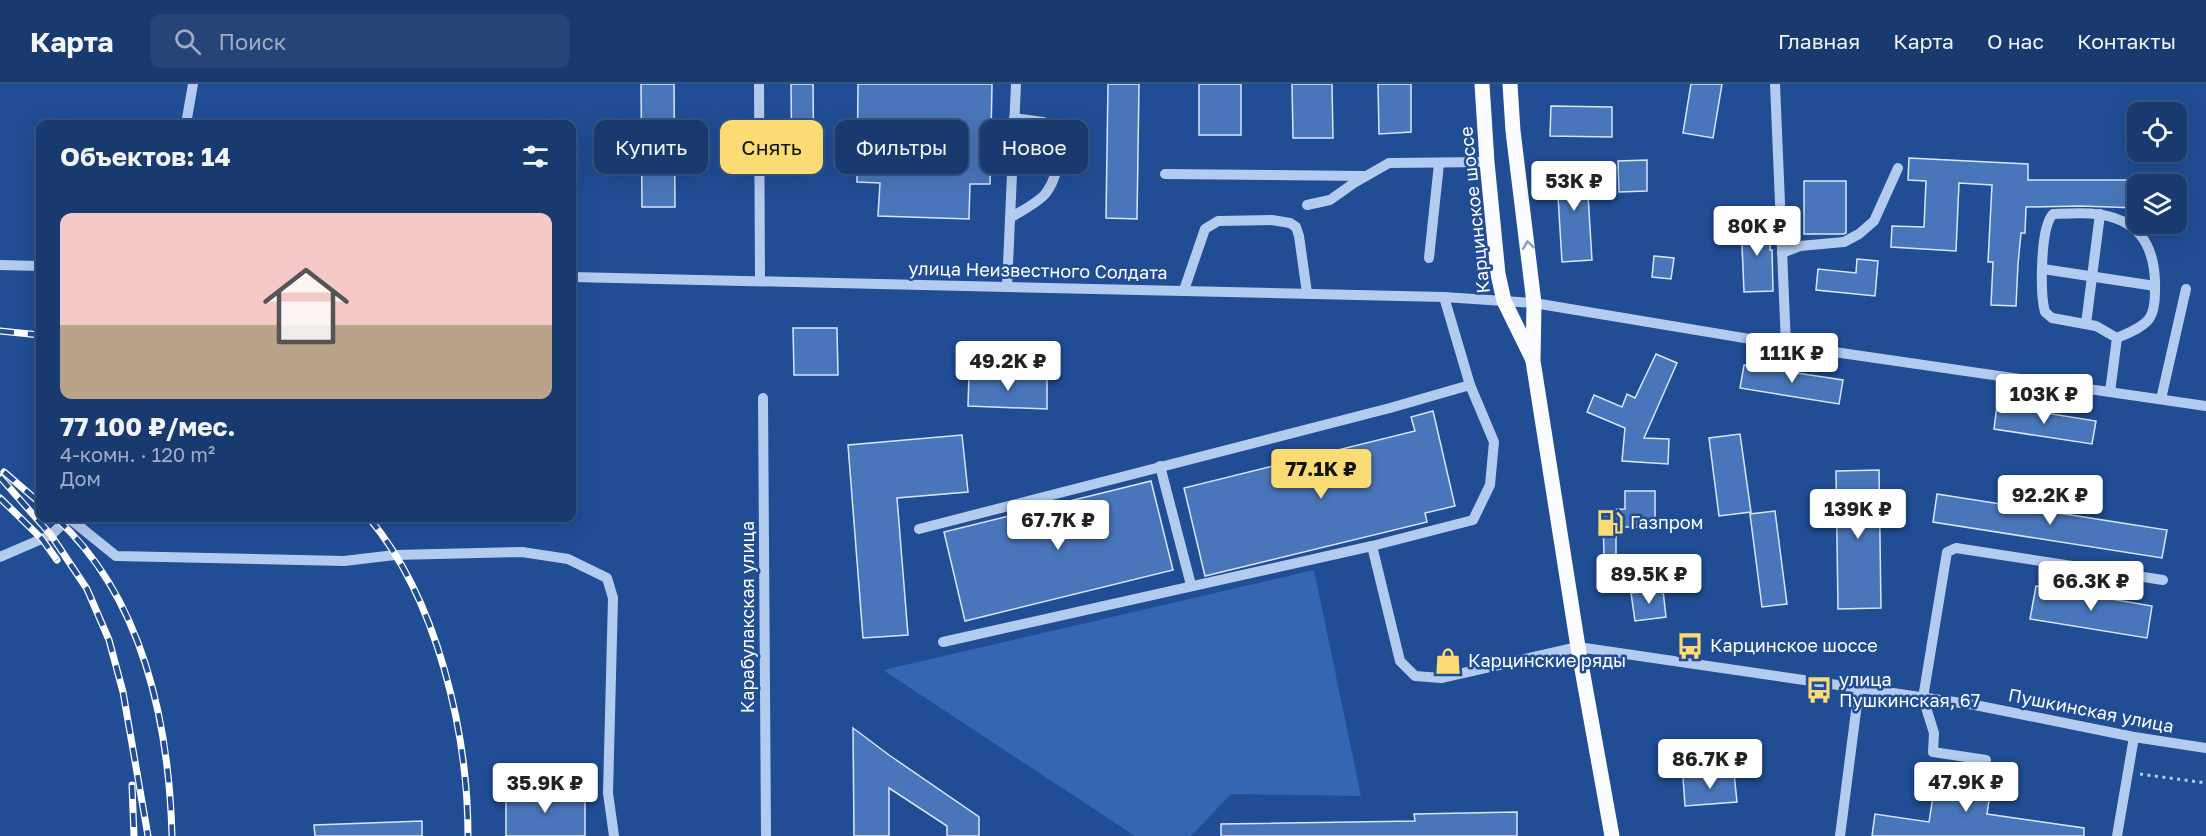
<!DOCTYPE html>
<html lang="ru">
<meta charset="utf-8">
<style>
:root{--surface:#183a6f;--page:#254577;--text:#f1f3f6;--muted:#9fadc3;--line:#365482;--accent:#fbdb74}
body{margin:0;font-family:"Golos Text",sans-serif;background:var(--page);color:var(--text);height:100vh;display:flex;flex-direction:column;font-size:22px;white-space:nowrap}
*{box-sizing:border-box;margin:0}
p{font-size:20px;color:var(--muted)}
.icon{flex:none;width:33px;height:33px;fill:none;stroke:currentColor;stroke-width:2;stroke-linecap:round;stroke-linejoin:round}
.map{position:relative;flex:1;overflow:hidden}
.side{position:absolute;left:36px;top:36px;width:540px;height:402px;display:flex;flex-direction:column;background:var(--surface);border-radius:12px;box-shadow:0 6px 24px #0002,0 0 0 2px var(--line)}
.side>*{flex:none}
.banner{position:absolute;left:594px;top:36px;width:570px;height:54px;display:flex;gap:12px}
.tools{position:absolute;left:2127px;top:18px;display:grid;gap:12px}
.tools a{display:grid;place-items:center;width:60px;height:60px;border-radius:12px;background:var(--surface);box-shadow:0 6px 24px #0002,0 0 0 2px var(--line);font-size:30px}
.price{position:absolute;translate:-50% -51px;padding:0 14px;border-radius:6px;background:#fff;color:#222;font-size:20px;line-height:39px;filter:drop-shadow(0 2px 3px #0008)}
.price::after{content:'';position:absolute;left:50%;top:36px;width:18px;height:14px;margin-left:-9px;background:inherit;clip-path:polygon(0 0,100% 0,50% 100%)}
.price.on{background:var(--accent);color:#111}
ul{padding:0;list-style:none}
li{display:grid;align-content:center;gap:12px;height:318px;padding:0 24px}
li+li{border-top:2px solid var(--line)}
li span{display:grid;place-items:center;height:186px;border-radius:12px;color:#555}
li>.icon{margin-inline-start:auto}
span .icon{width:108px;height:108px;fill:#fffc;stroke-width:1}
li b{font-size:26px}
h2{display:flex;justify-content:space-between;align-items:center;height:72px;padding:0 24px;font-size:26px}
.tag{padding:0 21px;border-radius:12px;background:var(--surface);box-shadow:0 6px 24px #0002,0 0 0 2px var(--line);font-size:21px;line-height:54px}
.tag.on{background:var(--accent);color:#111}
header{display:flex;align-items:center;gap:36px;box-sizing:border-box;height:84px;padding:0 30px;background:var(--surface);border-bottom:2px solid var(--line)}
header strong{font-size:28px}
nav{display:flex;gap:33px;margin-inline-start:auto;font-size:21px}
.search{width:420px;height:54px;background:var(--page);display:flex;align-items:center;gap:15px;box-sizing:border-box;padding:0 21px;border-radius:12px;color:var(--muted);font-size:22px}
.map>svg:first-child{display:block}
</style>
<header>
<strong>Карта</strong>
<div class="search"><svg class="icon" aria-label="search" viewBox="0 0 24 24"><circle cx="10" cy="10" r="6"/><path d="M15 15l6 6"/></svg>Поиск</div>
<nav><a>Главная</a><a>Карта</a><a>О нас</a><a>Контакты</a></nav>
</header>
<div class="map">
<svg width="2206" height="752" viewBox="0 0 2206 752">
<rect width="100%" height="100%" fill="#204d94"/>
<path fill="#3466b2" d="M1314,486l47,226 -130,-2 -40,42h-56l-252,-166z"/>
<g fill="#4976ba" stroke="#d9e6fa" stroke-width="1.5">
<path d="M641,0h33l1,123h-33z"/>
<path d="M791,0h22l1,90h-22z"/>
<path d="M858,0h134l-2,100h-20l-1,35 -91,-3 2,-33 -23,-1z"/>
<path d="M1108,0h31l-2,135 -31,-1z"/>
<rect x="1199" y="0" width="42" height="51"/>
<path d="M1292,0h40l1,54h-40z"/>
<path d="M1378,0h33v48l-32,2z"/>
<path d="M1691,0h31l-9,54 -30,-5z"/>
<path d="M1551,22l61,1v30l-62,-1z"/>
<path d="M1909,74l119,6v16h110v28l-58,-2 -54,1 -1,26h-4l-3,31 -2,42 -25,-1 2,-43h-5l4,-77 -33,-2 -3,68 -65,-4 1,-21 32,1 2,-46 -18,-1z"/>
<path d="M1647,76v31l-28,1 -1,-31z"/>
<path d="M1586,78l6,98 -30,2 -6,-98z"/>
<path d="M1804,97h42v52l-3,1h-39z"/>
<path d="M1771,137l-1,29h2l1,41 -29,1 -3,-70z"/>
<path d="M1654,172l20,2 -3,21 -19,-2z"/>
<path d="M1857,175l21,2 -3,35 -59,-6 2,-21 38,4z"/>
<path d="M793,244h44l1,47h-44z"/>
<path d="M1656,270l21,9 -33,75 25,1 -1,25 -46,-3 3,-33 -38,-16 7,-17 28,12 5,-13 8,4z"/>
<path d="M1744,281l99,15 -4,24 -99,-16z"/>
<path d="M969,290l78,3v32l-79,-3z"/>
<path d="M1997,321l99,16 -4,23 -98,-15z"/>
<path d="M1433,327l22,95 -30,7 2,9 -222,54 -21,-88 231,-57 -4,-14z"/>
<path d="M1740,350l11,78 -32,4 -10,-78z"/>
<path d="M962,351l6,57 -71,6 11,137 -45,3 -15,-193z"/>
<path d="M1879,386l2,138 -43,1 -2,-138z"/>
<path d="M1151,397l22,89 -208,51 -21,-89z"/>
<path d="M1625,407h30v36h-39v31h-12l-1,-48 22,-1z"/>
<path d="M1937,410l230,36 -5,28 -229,-36z"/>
<path d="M1775,427l12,93 -25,3 -12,-93z"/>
<path d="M2036,502l116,20 -5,32 -117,-19z"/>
<path d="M1663,506l3,27 -31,4 -4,-28z"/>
<path d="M853,644l36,27 90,62v19h-32v-10l-58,-38v48h-35z"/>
<path d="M1938,681l55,9 -6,40 97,14v8h-212l3,-22 54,8z"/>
<path d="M1734,689l3,29 -52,4 -2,-29z"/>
<path d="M506,707l79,1v44h-79z"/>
<path d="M1517,728v24h-296v-12l194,-3 -1,-7z"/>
<path d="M422,737v15h-107l-1,-11z"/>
</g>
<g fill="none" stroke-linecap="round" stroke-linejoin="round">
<path stroke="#b3cbee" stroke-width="3" stroke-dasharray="3 4.5" stroke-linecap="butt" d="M2140,690l66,9"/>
<g stroke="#b3cbee" stroke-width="10">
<path d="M759,0l1,197"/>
<path d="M1775,0l11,261"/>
<path d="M186,40l7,-40"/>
<path d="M1165,90l201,2"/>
<path d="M1307,121l23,-5 24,-17 35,-20 98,-1"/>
<path d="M1010,134c11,-7 28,-15 36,-25 14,-19 14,-43 9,-65l-12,-6 -29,-4"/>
<path d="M1782,169l18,-7 44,-4 15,-8 15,-13 24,-53"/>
<path d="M1429,174l10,-94"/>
<path d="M0,181l40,1"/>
<path d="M2043,185l112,17"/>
<path d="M572,193l872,20 90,6 252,42 420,61"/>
<path d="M1007,203l9,-203"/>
<path d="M1184,206l21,-61 13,-8 54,-1 18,3 6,4 3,9 8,57"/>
<path d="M2086,240l14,-110"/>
<path d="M2110,308l7,-54c11,-5 25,-10 32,-19 5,-7 6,-18 6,-27 1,-28 -5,-58 -33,-71 -21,-10 -46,-8 -69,-7 -13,13 -13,80 -8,98l7,6 44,8 21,12"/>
<path d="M763,314l3,438"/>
<path d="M2161,315l25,-110"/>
<path d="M1160,382l31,119"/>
<path d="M919,445l471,-121 80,-23"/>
<path d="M1372,462l28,115 15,15 26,2 137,-31 397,58 159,32 72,11"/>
<path d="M0,473l51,-22 18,-17 47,38 228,5 51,-6 127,-3 46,7 39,19 6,20 -5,195 6,43"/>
<path d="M943,558l429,-96 101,-26 17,-35 4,-43 -24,-57 -26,-88"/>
<path d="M1986,676l-53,-8 1,-19 -11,-35 24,-146 9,-4 207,32"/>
<path d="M1840,752l19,-148"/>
<path d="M2117,752l17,-99"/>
</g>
<g stroke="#fafcff" stroke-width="15">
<path d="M1482,0l5,78 11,112 6,27 28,57"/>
<path d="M1510,0l3,47 21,172 -1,58 45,286 34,189"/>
</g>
<defs>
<g id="rail">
<path d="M0,247l40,4"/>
<path d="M4,388l36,31"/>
<path d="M0,393l51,58 36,54 22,51 14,52 25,144"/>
<path d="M0,414l42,41 15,21"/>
<path d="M56,434c87,79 113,205 116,318"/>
<path d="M369,434c68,81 99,214 99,318"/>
<path d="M132,701l2,51"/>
</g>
</defs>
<use href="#rail" stroke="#fff" stroke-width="7"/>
<use href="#rail" stroke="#204d94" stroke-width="4.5" stroke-dasharray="14" stroke-linecap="butt"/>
</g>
<defs><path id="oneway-chevron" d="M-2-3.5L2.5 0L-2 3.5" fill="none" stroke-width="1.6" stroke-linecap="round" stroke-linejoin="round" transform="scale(1.5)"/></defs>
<use stroke="#829cc4" href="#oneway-chevron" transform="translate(1528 161) rotate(-97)"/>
<defs>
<symbol id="fuel-bare" viewBox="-9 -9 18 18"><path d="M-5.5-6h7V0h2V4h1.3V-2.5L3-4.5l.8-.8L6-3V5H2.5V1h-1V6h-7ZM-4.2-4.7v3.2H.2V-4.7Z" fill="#fbdb74" stroke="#204d94" stroke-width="2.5" paint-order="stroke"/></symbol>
<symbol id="bus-bare" viewBox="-9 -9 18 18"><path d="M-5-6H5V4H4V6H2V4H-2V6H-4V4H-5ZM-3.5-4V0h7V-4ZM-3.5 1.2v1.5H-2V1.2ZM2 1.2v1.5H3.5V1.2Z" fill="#fbdb74" stroke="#204d94" stroke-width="2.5" paint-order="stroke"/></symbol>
<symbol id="shop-bare" viewBox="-9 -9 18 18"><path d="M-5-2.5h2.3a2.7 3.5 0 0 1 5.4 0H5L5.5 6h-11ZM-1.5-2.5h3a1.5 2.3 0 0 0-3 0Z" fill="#fbdb74" stroke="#204d94" stroke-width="2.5" paint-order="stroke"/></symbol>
</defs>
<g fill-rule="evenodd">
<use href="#fuel-bare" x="1591" y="420" width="38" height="38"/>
<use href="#bus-bare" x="1671" y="543" width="38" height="38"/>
<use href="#shop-bare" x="1429" y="558" width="38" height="38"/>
<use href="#bus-bare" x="1800" y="587" width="38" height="38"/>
</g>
<g text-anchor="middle" stroke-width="5" stroke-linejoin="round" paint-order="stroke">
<g font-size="18" fill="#fff" stroke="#204d94">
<text transform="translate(1475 126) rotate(-96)" y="6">Карцинское шоссе</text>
<text transform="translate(1038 187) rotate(1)" y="6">улица Неизвестного Солдата</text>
<text transform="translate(748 533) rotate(-90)" y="6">Карабулакская улица</text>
<text transform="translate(2091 627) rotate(11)" y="6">Пушкинская улица</text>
</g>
<g font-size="18" fill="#fff" stroke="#204d94" text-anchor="start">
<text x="1630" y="445">Газпром</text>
<text x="1710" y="568">Карцинское шоссе</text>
<text x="1468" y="583">Карцинские ряды</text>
<text x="1839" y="602">улица<tspan x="1839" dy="21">Пушкинская, 67</tspan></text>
</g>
</g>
</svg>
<div class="tools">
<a><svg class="icon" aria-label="locate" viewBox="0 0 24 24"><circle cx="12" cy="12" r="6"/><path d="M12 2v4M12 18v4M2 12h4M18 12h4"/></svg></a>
<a><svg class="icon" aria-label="layers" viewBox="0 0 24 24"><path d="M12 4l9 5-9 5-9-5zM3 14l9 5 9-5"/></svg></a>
</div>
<b class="price" style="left:1574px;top:128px">53K ₽</b>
<b class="price" style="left:1757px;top:173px">80K ₽</b>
<b class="price" style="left:1792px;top:300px">111K ₽</b>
<b class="price" style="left:1008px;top:308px">49.2K ₽</b>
<b class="price" style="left:2044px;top:341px">103K ₽</b>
<b class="price on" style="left:1321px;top:416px">77.1K ₽</b>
<b class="price" style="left:2050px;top:442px">92.2K ₽</b>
<b class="price" style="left:1858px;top:456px">139K ₽</b>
<b class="price" style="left:1058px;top:467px">67.7K ₽</b>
<b class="price" style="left:1649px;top:521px">89.5K ₽</b>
<b class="price" style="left:2091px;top:528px">66.3K ₽</b>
<b class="price" style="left:1710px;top:706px">86.7K ₽</b>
<b class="price" style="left:1966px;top:729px">47.9K ₽</b>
<b class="price" style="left:545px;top:730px">35.9K ₽</b>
<div class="banner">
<a class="tag">Купить</a>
<a class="tag on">Снять</a>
<a class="tag">Фильтры</a>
<a class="tag">Новое</a>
</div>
<section class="side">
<h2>Объектов: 14<svg class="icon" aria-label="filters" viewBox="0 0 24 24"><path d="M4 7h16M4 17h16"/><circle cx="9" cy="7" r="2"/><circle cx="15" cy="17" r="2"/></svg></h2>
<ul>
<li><span style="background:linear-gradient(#f6c9c9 60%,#b9a48a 0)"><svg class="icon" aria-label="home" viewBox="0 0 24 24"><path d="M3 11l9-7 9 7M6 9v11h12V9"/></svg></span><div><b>77 100 ₽/мес.</b><p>4-комн. · 120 m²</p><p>Дом</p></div></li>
</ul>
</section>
</div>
